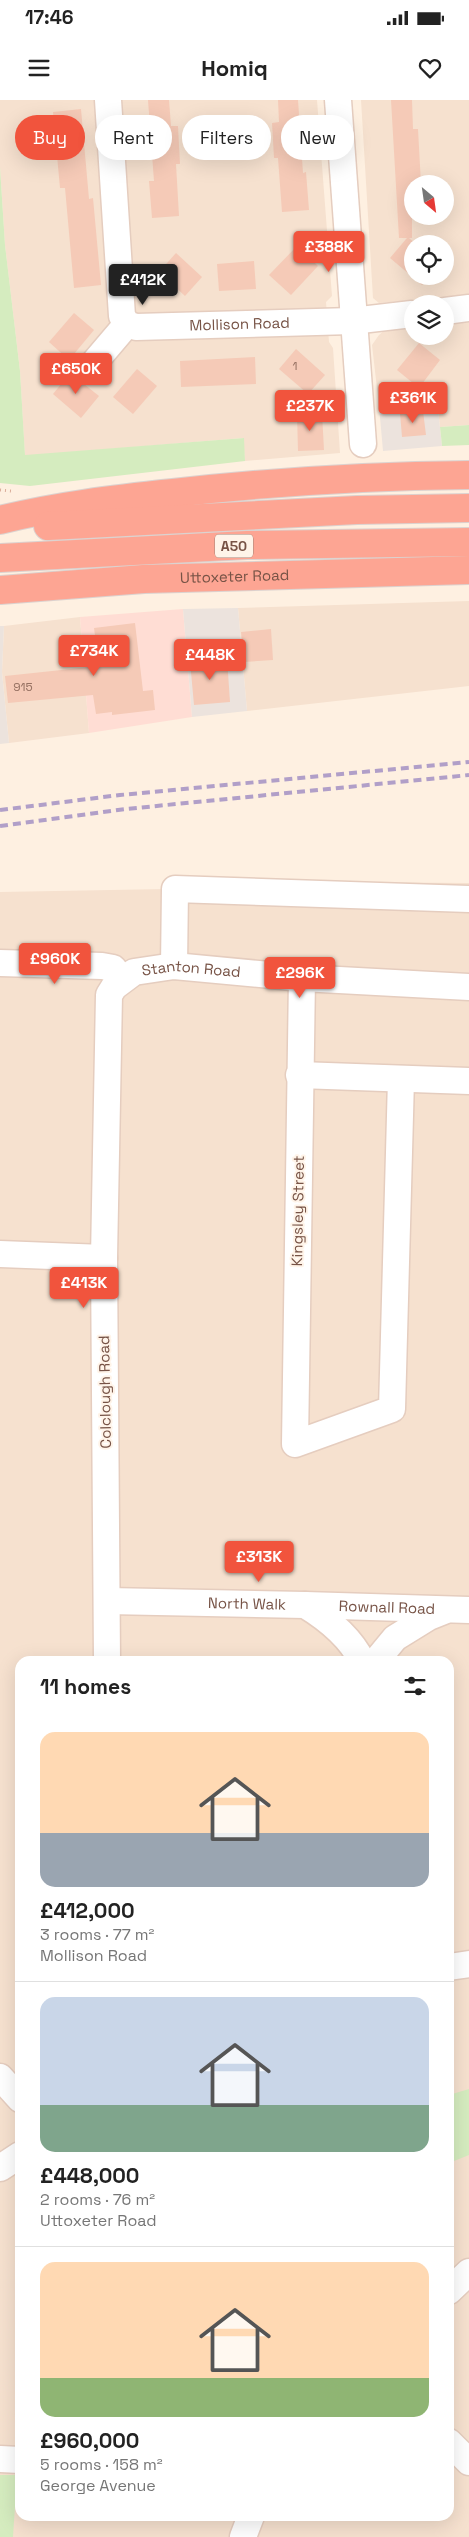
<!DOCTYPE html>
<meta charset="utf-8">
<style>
:root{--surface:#fff;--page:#f2f2f2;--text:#222;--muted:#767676;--line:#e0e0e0;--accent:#f1543d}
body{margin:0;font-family:"Space Grotesk",sans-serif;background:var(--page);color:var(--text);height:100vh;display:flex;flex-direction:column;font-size:19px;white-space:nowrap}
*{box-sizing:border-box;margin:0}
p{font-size:16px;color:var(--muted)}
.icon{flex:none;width:28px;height:28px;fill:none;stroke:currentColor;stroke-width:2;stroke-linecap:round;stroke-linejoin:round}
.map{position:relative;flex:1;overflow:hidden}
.details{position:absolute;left:15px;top:1556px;width:439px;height:865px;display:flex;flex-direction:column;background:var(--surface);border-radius:15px;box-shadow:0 5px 20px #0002}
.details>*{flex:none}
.hud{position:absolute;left:15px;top:15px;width:440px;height:45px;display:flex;gap:10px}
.needle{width:32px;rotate:151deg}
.fabs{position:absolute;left:404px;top:75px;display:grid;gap:10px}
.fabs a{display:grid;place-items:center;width:50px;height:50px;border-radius:50%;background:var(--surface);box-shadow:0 5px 20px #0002;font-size:25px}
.price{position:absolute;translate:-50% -42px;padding:0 11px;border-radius:5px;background:var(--accent);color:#fff;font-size:16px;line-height:32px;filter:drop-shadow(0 1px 2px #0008)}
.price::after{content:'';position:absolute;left:50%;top:30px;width:15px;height:11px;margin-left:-8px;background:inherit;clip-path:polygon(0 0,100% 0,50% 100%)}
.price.active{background:#222;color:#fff}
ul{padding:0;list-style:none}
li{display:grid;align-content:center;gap:10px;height:265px;padding:0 25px}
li+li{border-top:1px solid var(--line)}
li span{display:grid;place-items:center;height:155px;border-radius:15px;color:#555}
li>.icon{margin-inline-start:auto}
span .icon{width:90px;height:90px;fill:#fffc;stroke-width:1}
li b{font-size:21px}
h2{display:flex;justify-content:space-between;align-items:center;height:60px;padding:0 25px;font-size:21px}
.tag{padding:0 18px;border-radius:22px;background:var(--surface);box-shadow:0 5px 20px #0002;font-size:18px;line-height:45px}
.tag.active{background:var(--accent);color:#fff}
.status{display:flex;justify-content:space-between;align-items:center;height:35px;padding:0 25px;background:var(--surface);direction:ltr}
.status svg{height:14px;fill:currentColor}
header{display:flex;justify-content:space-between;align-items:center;height:65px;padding:0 25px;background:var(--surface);font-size:22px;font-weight:800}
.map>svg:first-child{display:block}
</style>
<div class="status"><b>17:46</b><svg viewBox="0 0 49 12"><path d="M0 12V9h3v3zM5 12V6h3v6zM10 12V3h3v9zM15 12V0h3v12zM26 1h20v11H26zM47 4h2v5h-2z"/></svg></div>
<header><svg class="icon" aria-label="menu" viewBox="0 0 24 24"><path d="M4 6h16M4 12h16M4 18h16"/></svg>Homiq<svg class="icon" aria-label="heart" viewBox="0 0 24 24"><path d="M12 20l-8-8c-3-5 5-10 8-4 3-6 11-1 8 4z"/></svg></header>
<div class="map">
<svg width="469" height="2437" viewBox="0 0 469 2437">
<rect width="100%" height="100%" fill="#fef0e1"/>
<g fill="#f6e1cf" fill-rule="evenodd">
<path d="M0,0h317l15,196 -6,6 3,40 4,6 7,105 -95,8 -2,-23 -218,18 -5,-85 -15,-126 -5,-78z"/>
<path d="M361,0h108v195l-90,8 -6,-5zM412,84h33v32h-33zM412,144h33v32h-33z"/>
<path d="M469,222v103l-29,2 -3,-27 -58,6 -7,-61 7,-10 6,-5 27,-3v9h33v-12z"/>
<path d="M469,501v85l-222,25 -9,-103z"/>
<path d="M80,517l9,116 -80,10 -7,-71 2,-46z"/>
<path d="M167,781l302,2v1654h-469v-1645l166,-3zM20,1561h429v855h-429z"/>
</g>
<path fill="#ffddd4" d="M183,509l9,108 -103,16 -9,-116z"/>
<g fill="#ece3dd">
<path d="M437,300l5,46 -59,5 -4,-45z"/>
<path d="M238,508l9,103 -55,6 -9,-108z"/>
<path d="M0,526h4l-2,46 7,71 -9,1z"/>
</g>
<g fill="#d5ecbf">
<path d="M0,67l5,78 15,126 5,84 219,-17 1,23 -215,25 -30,-3z"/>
<path d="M469,325v20l-27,1 -2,-19z"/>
<path d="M469,1989v66l-20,8v-68z"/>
<path d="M0,2375h17l-4,62h-13z"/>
</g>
<g fill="#f5cab7">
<path d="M148,0h21l2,26h7l2,38h-4l3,52 -27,2 -3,-37h5z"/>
<path d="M278,0h20l5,73 3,-1 3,38 -27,2 -4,-54h-4l-2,-35 7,-1z"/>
<path d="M391,0h21l1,29h5l3,55h-9v54h-3l7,6h-4v32h17l-7,9 -32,-27 17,-20h-8z"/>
<path d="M81,9l8,90 4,-1 8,87 -27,3 -9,-100h-5l-7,-76z"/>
<path d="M297,146l21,20 -27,29 -22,-20z"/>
<path d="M176,153l26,24 -17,19 -26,-24z"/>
<path d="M254,161l2,28 -37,2 -2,-27z"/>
<path d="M74,213l20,17 -25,30 -20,-18z"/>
<path d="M419,243l21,17 -21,28 -22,-18z"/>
<path d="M296,249l29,26 -17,19 -29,-25z"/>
<path d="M255,257l1,27 -75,3 -1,-26z"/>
<path d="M137,269l20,17 -24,28 -20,-17z"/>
<path d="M70,273l29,23 -18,22 -28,-24z"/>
<path d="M423,311l3,24 -24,2 -2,-24z"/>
<path d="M322,313l2,37 -26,1 -1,-37z"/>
<path d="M135,523l8,68 10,-1 2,20 -43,5v-3l-16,2 -3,-19 -85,8 -3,-27 94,-10 -5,-38z"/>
<path d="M271,529l2,31 -29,2 -3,-30z"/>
<path d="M227,558l3,44 -36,3 -4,-44z"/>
</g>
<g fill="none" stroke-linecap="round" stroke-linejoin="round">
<defs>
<g id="minor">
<path id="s1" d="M108,0l14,216 5,8 9,3 216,-6 60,-7"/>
<path d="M338,0l25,344"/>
<path d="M445,211l24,-3"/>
<path d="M93,264l34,-40"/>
<path d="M0,863l102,3 11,2 9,11"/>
<path d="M174,866l1,-77 294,10"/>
<path d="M302,878l-7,466 97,-35 9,-330"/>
<path d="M299,975l170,6"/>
<path d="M0,1154l104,4"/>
<path id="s2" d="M108,1501l197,4c23,14 45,32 57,56"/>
<path id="s3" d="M305,1505l164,5"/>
<path id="s4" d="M107,1561l-3,-403 5,-263 5,-8 20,-15 40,-6 128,12 167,9"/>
<path d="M376,1561l19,-23 34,-21 15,-6"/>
<path d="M449,1867l20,-3"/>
<path d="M0,1977l20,22"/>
<path d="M0,2068l20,-13"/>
<path d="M449,2191l20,-19"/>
<path d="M449,2342l20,20"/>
<path d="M0,2359l20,1"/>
<path d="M243,2437l8,-21"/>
</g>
<g id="highway">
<path d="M0,420c56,-14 115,-21 173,-27 98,-11 197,-17 296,-18"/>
<path d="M48,426l309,-16 112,-2"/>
<path d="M0,458l247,-13 222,-3"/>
<path id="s5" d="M0,490l144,-11 325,-9"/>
</g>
</defs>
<use href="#minor" stroke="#e5cdbf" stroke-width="29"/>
<use href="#highway" stroke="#dcd2cf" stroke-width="30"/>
<path stroke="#daad9a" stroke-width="3" stroke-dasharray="1 4" stroke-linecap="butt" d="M0,390l11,1"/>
<use href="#minor" stroke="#fff" stroke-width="26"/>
<use href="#highway" stroke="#fda593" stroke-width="28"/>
<g stroke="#b19fc8" stroke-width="4" stroke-dasharray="8 5" stroke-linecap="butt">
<path d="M0,710l120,-15 349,-33"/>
<path d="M0,726l126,-17 343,-34"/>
</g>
</g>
<g text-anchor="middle" stroke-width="4" stroke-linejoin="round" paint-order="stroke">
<g font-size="12" fill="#967162">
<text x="295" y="270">1</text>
<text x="23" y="591">915</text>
</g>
<rect fill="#fff4e9" stroke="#a08377" stroke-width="1" x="215" y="434.5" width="38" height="23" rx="4"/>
<g font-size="14" font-weight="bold" fill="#775346">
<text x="234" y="451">A50</text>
</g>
<g font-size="15" fill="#775346" stroke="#fff4e9">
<text dy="5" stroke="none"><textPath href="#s1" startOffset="339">Mollison Road</textPath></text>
<text dy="5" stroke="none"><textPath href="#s5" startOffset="235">Uttoxeter Road</textPath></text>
<text dy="5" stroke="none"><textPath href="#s4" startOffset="758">Stanton Road</textPath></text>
<text transform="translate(298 1111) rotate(-89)" y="5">Kingsley Street</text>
<text transform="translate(105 1292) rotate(-91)" y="5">Colclough Road</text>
<text dy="5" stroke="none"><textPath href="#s2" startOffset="139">North Walk</textPath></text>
<text dy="5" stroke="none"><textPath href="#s3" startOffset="82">Rownall Road</textPath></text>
</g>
</g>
</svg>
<div class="fabs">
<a><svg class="needle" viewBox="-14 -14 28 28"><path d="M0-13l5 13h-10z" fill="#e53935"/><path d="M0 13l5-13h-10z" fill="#767676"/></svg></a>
<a><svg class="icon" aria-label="locate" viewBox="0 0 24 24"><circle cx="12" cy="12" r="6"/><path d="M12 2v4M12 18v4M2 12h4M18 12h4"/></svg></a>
<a><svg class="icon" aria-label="layers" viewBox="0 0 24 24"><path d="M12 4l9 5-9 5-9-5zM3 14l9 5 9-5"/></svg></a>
</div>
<b class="price" style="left:329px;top:173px">£388K</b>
<b class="price active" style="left:143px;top:206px">£412K</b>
<b class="price" style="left:76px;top:295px">£650K</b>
<b class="price" style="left:413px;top:324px">£361K</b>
<b class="price" style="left:310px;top:332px">£237K</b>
<b class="price" style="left:94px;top:577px">£734K</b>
<b class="price" style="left:210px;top:581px">£448K</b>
<b class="price" style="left:55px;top:885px">£960K</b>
<b class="price" style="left:300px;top:899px">£296K</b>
<b class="price" style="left:84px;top:1209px">£413K</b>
<b class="price" style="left:259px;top:1483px">£313K</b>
<div class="hud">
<a class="tag active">Buy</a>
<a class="tag">Rent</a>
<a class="tag">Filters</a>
<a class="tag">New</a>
</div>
<section class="details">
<h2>11 homes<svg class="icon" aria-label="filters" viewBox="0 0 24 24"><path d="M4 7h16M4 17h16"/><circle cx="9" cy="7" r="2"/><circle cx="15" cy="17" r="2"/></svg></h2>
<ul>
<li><span style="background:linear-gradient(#ffd9b3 65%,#9aa5b1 0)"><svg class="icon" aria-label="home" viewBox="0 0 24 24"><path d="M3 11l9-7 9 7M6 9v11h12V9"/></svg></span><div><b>£412,000</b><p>3 rooms · 77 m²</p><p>Mollison Road</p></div></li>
<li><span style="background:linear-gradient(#c9d6e8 70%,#7fa58c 0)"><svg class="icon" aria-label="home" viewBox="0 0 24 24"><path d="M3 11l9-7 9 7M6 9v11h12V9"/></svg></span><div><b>£448,000</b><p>2 rooms · 76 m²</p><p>Uttoxeter Road</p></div></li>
<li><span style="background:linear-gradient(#ffd9b3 75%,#8fb573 0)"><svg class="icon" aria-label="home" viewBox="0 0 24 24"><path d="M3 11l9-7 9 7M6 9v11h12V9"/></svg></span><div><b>£960,000</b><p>5 rooms · 158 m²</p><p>George Avenue</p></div></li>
</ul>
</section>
</div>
